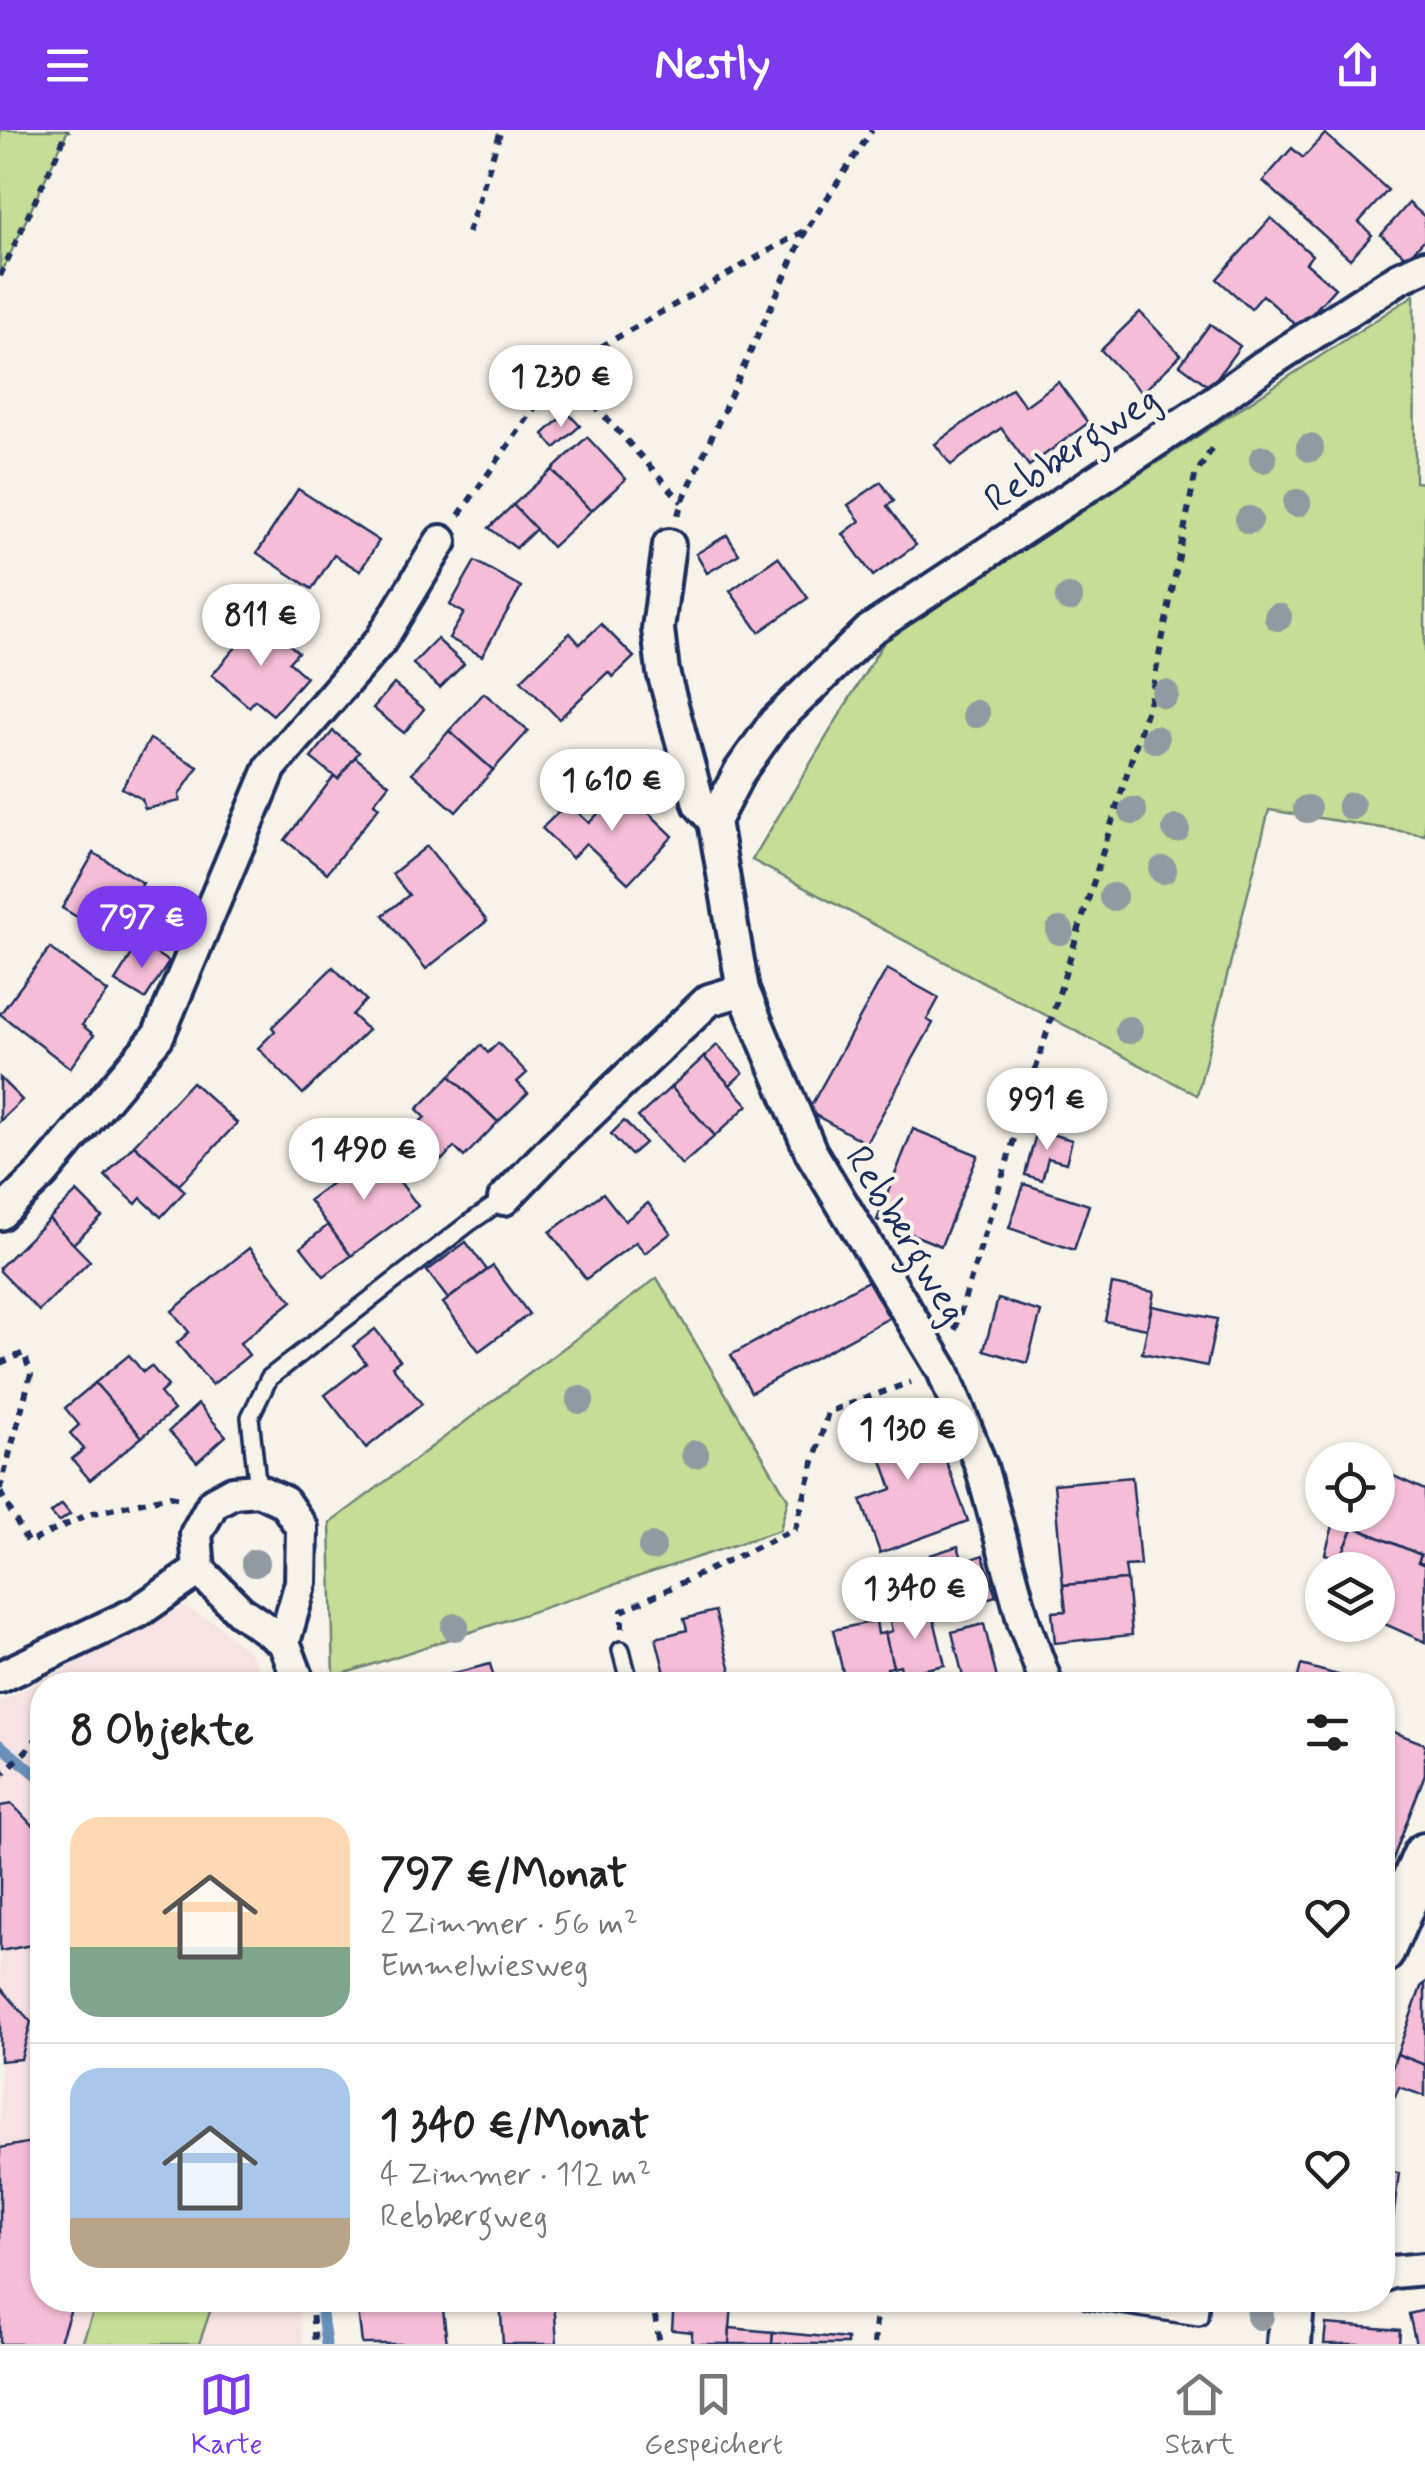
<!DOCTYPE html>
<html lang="de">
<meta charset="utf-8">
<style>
:root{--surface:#fff;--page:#f6f6f6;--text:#222;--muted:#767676;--line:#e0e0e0;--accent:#7c3aed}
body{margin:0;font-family:Mynerve,sans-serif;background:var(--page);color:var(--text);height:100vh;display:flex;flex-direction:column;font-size:38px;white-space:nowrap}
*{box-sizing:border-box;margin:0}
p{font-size:32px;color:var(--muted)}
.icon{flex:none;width:55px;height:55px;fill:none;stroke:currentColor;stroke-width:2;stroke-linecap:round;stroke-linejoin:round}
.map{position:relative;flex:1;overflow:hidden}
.details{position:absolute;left:30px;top:1542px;width:1365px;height:640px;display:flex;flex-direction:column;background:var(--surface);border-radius:40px;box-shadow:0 2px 8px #0004}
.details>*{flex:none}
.fabs{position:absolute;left:1305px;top:1312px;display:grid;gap:20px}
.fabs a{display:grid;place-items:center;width:90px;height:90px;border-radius:50%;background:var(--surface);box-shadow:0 2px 8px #0004;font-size:50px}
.price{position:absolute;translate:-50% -85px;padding:0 22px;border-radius:35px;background:#fff;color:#222;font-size:32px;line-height:65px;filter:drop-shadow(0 2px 5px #0008)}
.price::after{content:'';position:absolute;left:50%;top:60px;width:30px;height:22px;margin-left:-15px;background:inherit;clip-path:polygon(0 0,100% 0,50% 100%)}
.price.selected{background:var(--accent);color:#fff}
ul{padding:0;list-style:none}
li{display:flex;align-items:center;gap:30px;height:250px;padding:0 40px}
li+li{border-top:2px solid var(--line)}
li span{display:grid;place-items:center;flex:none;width:280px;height:200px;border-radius:30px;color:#555}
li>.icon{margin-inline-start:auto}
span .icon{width:120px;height:120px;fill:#fffc;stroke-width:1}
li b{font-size:42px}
h2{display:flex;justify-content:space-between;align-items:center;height:120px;padding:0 40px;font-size:42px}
header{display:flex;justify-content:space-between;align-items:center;height:130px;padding:0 40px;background:var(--accent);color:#fff;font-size:45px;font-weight:800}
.tab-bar{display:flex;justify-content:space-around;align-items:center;height:140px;border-top:2px solid var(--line);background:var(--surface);font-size:28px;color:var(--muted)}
.tab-bar a{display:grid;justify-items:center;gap:5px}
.tab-bar .selected{color:var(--accent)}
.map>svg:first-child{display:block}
</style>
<header><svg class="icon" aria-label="menu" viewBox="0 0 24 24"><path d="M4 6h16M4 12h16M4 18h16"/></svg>Nestly<svg class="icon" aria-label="share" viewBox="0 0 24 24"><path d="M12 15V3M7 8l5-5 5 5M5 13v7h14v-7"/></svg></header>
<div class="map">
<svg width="1425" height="2214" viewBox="0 0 1425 2214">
<rect width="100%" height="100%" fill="#f7f3e8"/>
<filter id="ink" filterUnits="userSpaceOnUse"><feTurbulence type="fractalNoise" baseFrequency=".01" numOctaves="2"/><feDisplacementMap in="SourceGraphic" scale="20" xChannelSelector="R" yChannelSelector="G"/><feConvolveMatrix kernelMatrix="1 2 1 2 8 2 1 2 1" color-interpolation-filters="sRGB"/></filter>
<g filter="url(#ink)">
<path fill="#f7e3e3" d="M184,1477l30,15 38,33 14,30h-224v615h257l4,44h-303v-642z"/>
<g fill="#c5dd94" stroke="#708679" stroke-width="2.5">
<path d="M0,0h68l-68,146z"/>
<path d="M1414,165l1,187 10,1v352l-156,-25 -72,285 -445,-235 133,-220z"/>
<path d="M657,1148l131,221 -8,31 -446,147 -4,-154z"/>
<path d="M97,2170h117l-15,44h-117z"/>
</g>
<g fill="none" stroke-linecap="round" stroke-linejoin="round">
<g stroke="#6890bb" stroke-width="11">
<path d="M0,1615l42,34"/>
<path d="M320,2170l6,44"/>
</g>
</g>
<g fill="#f6bed6" stroke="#1b2f5e" stroke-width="2.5">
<path d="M1325,4l63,56 -29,32 13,13 -22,24 -87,-78 29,-33 11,10z"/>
<path d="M1409,73l16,14v22l-18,19 -26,-23z"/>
<path d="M1271,88l41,37 -6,8 29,25 -36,40 -36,-33 -12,14 -34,-30z"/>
<path d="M1140,182l41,43 -39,38 -41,-43z"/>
<path d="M1210,194l30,22 -30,41 -30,-22z"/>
<path d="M1058,252l30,41 -59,43 -28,-38 -50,37 -16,-21 77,-56 13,18z"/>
<path d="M567,282l13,14 -25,22 -12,-14z"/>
<path d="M587,307l39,42 -35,32 -39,-41z"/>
<path d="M552,340l39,41 -39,36 -39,-42z"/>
<path d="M881,352l13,19 -7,5 29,39 -43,31 -30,-42 17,-13 -12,-16z"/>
<path d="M298,359l81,52 -19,30 -26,-16 -22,34 -55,-36z"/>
<path d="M513,375l23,24 -20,19 -27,-20z"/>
<path d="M727,405l12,19 -32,19 -11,-19z"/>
<path d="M778,427l30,41 -49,34 -29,-41z"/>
<path d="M475,431l46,26 -39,69 -33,-18 15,-25 -14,-8z"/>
<path d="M260,489l38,33 -9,10 17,15 -33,38 -18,-15 -6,7 -37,-32z"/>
<path d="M601,494l33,33 -21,20 -5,-5 -49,47 -38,-39 49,-47 10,11z"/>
<path d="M437,509l27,25 -24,24 -27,-24z"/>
<path d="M394,554l30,25 -20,24 -31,-25z"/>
<path d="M484,563l44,38 -35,39 -44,-39z"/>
<path d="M333,601l26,21 -21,27 -27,-21z"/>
<path d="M449,601l44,39 -37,42 -44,-39z"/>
<path d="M150,609l48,28 -19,28 1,6 -35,8 -3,-10 -20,-11z"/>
<path d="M355,627l34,27 -15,19 5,4 -52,66 -42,-33 49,-64 4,3z"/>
<path d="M623,658l50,48 -45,47 -42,-40 -14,15 -30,-30 26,-25 21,20z"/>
<path d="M427,716l60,75 -61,48 -43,-54 26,-20 -17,-21z"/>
<path d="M94,723l49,30 -32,54 -49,-29z"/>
<path d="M139,813l30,19 -24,37 -30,-18z"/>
<path d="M50,818l58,44 -26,33 12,10 -24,33 -70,-54z"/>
<path d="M333,837l33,33 -14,15 16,15 -65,64 -45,-46 17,-17 -3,-4z"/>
<path d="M887,839l52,29 -12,22 6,3 -67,120 -58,-32z"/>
<path d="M498,913l29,30 -10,9 11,11 -30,29 -48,-46 31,-31 7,8z"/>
<path d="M717,915l26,28 -13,12 -26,-28z"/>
<path d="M704,927l44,48 -33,31 -44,-49z"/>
<path d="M450,946l48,46 -34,35 -10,-10 -12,13 -29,-31 12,-12 -8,-8z"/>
<path d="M0,948l22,22 -22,21z"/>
<path d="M192,952l45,41 -58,62 -45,-40z"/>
<path d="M671,957l44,49 -33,29 -44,-48z"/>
<path d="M624,991l21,22 -14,12 -20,-21z"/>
<path d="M913,999l65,26 -37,91 -64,-26z"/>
<path d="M1037,1000l35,10 -6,23 -18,-5 -6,22 -17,-5z"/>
<path d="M134,1015l51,46 -24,26 -20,-19 -5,6 -31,-28z"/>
<path d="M376,1020l42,56 -67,50 -42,-56z"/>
<path d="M1024,1054l65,21 -15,45 -65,-22z"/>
<path d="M77,1062l25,25 -29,27 -24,-25z"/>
<path d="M603,1063l22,28 23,-18 23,30 -26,20 -9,-11 -50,37 -36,-47z"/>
<path d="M49,1089l41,42 -51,50 -39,-40v-4z"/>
<path d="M328,1095l23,31 -27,20 -23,-29z"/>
<path d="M466,1112l21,28 -39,29 -21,-28z"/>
<path d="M249,1118l43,53 -52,42 9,12 -37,30 -35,-42 12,-11 -17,-21z"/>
<path d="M493,1136l36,48 -50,37 -36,-48z"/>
<path d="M868,1151l21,37 -138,74 -20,-37z"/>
<path d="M1112,1154l42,8 -7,37 -42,-8z"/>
<path d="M998,1169l43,13 -14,51 -43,-13z"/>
<path d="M1152,1176l65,13 -10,47 -65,-13z"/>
<path d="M375,1199l25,31 -8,6 30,38 -56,44 -41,-53 41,-32 -13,-17z"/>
<path d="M129,1225l14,17 8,-6 17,20 -8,7 14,17 -32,27 -47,-54z"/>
<path d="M95,1253l47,54 -52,43 -18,-21 12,-10 -14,-16 9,-8 -14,-17z"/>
<path d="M198,1274l28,32 -29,26 -28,-31z"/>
<path d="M895,1278l11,30 28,-10 34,93 -88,32 -19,-53 31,-11 -14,-40 -19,7 -11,-31z"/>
<path d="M1378,1339l47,21v75l-7,-3 3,-7 -67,-28 -14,33 -15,-6 11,-39h42z"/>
<path d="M1132,1347l8,88 -15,1 2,14 -64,5 -9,-101z"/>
<path d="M62,1374l8,10 -11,8 -8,-9z"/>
<path d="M1354,1397l67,28 -3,7 7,3v77l-47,-21v-51h-43z"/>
<path d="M958,1416l5,16 20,-7 13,41 -39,12 -9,-30 -10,4 -8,-27z"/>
<path d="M1127,1450l5,55 -77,8 -3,-31 14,-1 -3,-26z"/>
<path d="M931,1477l14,58 -43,9 -2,-9 -7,2 -8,-34 7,-2 -3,-14z"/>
<path d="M715,1481l17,63 -22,6 -2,-6 -40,11 -12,-47 31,-8 -3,-11z"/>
<path d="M876,1491l2,13 7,-1 8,34 -6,1 2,10 -30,7h-13l-13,-55z"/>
<path d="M984,1494l13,55 -32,6 -13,-53z"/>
<path d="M490,1534l6,21h-42l-3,-11z"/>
<path d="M1301,1535l63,17 -1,3h-67z"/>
<path d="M190,1544l11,11h-50v-2z"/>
<path d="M1163,1544l5,11h-32z"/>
<path d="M1383,1598l42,16v30l-43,114z"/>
<path d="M12,1674l20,21 10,-3v151l-6,-5 5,-18 -4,-6 -37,7v-145z"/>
<path d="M1425,1853v82l-28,-11 24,-67z"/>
<path d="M0,1857l31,35 -10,37 -21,2z"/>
<path d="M1397,1924l28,11v31l-26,-9 -4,10 -13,-4 2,-28 8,3z"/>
<path d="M42,2010v160h32l-15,44h-59v-196z"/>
<path d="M1382,2041l17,2 -10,77 -7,-1z"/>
<path d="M357,2170h85l5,44h-85z"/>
<path d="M500,2170h54l3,44h-54z"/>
<path d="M586,2170h59v1l-59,4z"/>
<path d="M674,2170l58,2 -3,42h-37v-12l-20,-2z"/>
<path d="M1425,2180v34h-9l-7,-30z"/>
<path d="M1326,2194l74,6 -1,14h-75z"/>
<path d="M730,2198l43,4 -1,12h-43z"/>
<path d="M773,2202l74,7v5h-75z"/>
</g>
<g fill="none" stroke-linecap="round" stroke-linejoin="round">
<defs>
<g id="service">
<path d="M258,1360l-8,-73 19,-39 200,-155 35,-24"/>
<path d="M621,1520l9,35"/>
<path d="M1088,2170l111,17 2,-17"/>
</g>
<g id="minor">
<path d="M669,415l-11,84 5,43 36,132 15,17"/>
<path d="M504,1069l51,-53 154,-146 34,-10"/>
<path d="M0,1084l42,-40 116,-138 113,-269 110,-127 60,-99"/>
<path d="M284,1512l-44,-31 -41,-41 -3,-36 17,-31 20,-11 25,-2 26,12 18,26 -1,54 -17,60 16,43"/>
<path d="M0,1547l138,-65 61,-42"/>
<path d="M1047,1555l-23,-62 -43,-157 -38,-95 -132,-219 -68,-162 -29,-169 26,-50 35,-49 95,-92 330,-218 65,-47 134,-87 26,-12"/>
<path d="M1382,2146l10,-4 33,-3"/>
</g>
<g id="secondary">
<path d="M1382,1822l43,-97"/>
<path d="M1289,2214l3,-44"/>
</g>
</defs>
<use href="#service" stroke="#1b2f5e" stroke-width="22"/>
<use href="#minor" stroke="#1b2f5e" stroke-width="38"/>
<use href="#secondary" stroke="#1b2f5e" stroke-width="50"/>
<g stroke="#1b2f5e" stroke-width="6" stroke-dasharray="8 8" stroke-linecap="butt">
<path d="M468,103l33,-103"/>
<path d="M0,146l68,-146"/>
<path d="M562,239l120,133"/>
<path d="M459,385l103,-146 245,-140 65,-99"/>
<path d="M678,385l4,-13 124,-272"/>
<path d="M955,1200l196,-634 44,-220 21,-34"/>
<path d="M0,1233l24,-10 7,21 -31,115"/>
<path d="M0,1362l28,51 61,-29 81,-18 10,2"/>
<path d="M622,1498v-17l173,-82 33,-117 83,-30"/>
<path d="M87,1555l15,-6"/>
<path d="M0,1646l26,-25 16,-19"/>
<path d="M311,2170l4,44"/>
<path d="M652,2170l8,44"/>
<path d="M874,2214l3,-35 3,-9"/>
</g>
<use href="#service" stroke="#f7f3e8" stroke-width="15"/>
<use href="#minor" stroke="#f7f3e8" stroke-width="30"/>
<use href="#secondary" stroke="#f7f3e8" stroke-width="42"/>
</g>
<g fill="#919aa2">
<circle cx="1310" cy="318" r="14"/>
<circle cx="1263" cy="329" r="14"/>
<circle cx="1297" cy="373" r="14"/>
<circle cx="1249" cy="390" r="14"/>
<circle cx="1069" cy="468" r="14"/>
<circle cx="1278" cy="487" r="14"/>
<circle cx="1165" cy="564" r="14"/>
<circle cx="976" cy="584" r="14"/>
<circle cx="1155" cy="609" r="14"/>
<circle cx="1351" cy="676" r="14"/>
<circle cx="1307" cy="679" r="14"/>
<circle cx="1133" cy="681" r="14"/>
<circle cx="1176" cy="699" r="14"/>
<circle cx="1163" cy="740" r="14"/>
<circle cx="1113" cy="767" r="14"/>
<circle cx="1060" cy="801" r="14"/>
<circle cx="1129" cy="900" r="14"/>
<circle cx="580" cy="1270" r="14"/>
<circle cx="695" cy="1324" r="14"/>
<circle cx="652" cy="1417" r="14"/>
<circle cx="255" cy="1433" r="14"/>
<circle cx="455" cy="1497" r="14"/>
<circle cx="1260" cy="2186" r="14"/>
</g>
</g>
<g text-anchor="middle" stroke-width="8" stroke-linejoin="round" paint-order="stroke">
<g font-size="38" fill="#1b2f5e" stroke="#f7f3e8">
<text transform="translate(1071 318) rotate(-33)" y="13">Rebbergweg</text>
<text transform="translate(907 1104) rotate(59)" y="13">Rebbergweg</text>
</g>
</g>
</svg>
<div class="fabs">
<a><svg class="icon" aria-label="locate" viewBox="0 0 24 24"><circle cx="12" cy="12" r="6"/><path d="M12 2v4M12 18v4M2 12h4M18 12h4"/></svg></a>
<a><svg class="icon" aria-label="layers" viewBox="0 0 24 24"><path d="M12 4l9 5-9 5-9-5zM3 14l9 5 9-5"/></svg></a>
</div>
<b class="price" style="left:561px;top:300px">1 230 €</b>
<b class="price" style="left:261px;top:539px">811 €</b>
<b class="price" style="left:612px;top:704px">1 610 €</b>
<b class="price selected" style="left:142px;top:841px">797 €</b>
<b class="price" style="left:1047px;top:1023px">991 €</b>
<b class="price" style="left:364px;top:1073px">1 490 €</b>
<b class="price" style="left:908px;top:1353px">1 130 €</b>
<b class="price" style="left:915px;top:1512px">1 340 €</b>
<section class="details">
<h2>8 Objekte<svg class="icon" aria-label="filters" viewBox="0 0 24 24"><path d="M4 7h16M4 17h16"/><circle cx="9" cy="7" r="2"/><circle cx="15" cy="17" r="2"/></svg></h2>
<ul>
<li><span style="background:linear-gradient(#ffd9b3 65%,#7fa58c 0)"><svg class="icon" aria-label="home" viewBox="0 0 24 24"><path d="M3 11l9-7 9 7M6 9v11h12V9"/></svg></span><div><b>797 €/Monat</b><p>2 Zimmer · 56 m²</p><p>Emmelwiesweg</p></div><svg class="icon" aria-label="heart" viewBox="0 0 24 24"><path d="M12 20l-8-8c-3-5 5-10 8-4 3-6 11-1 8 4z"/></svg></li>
<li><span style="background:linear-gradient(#a9c7e8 75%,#b9a48a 0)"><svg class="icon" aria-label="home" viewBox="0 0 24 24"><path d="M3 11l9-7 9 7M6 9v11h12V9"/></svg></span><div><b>1 340 €/Monat</b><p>4 Zimmer · 112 m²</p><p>Rebbergweg</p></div><svg class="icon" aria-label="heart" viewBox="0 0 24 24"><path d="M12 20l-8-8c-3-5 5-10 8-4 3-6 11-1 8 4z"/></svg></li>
</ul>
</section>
</div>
<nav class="tab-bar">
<a class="selected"><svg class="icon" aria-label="map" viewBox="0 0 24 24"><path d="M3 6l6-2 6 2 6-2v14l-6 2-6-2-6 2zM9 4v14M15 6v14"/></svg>Karte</a>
<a><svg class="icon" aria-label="saved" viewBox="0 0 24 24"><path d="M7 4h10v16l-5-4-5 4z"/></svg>Gespeichert</a>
<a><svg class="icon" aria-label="home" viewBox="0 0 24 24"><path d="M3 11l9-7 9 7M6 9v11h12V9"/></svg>Start</a>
</nav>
